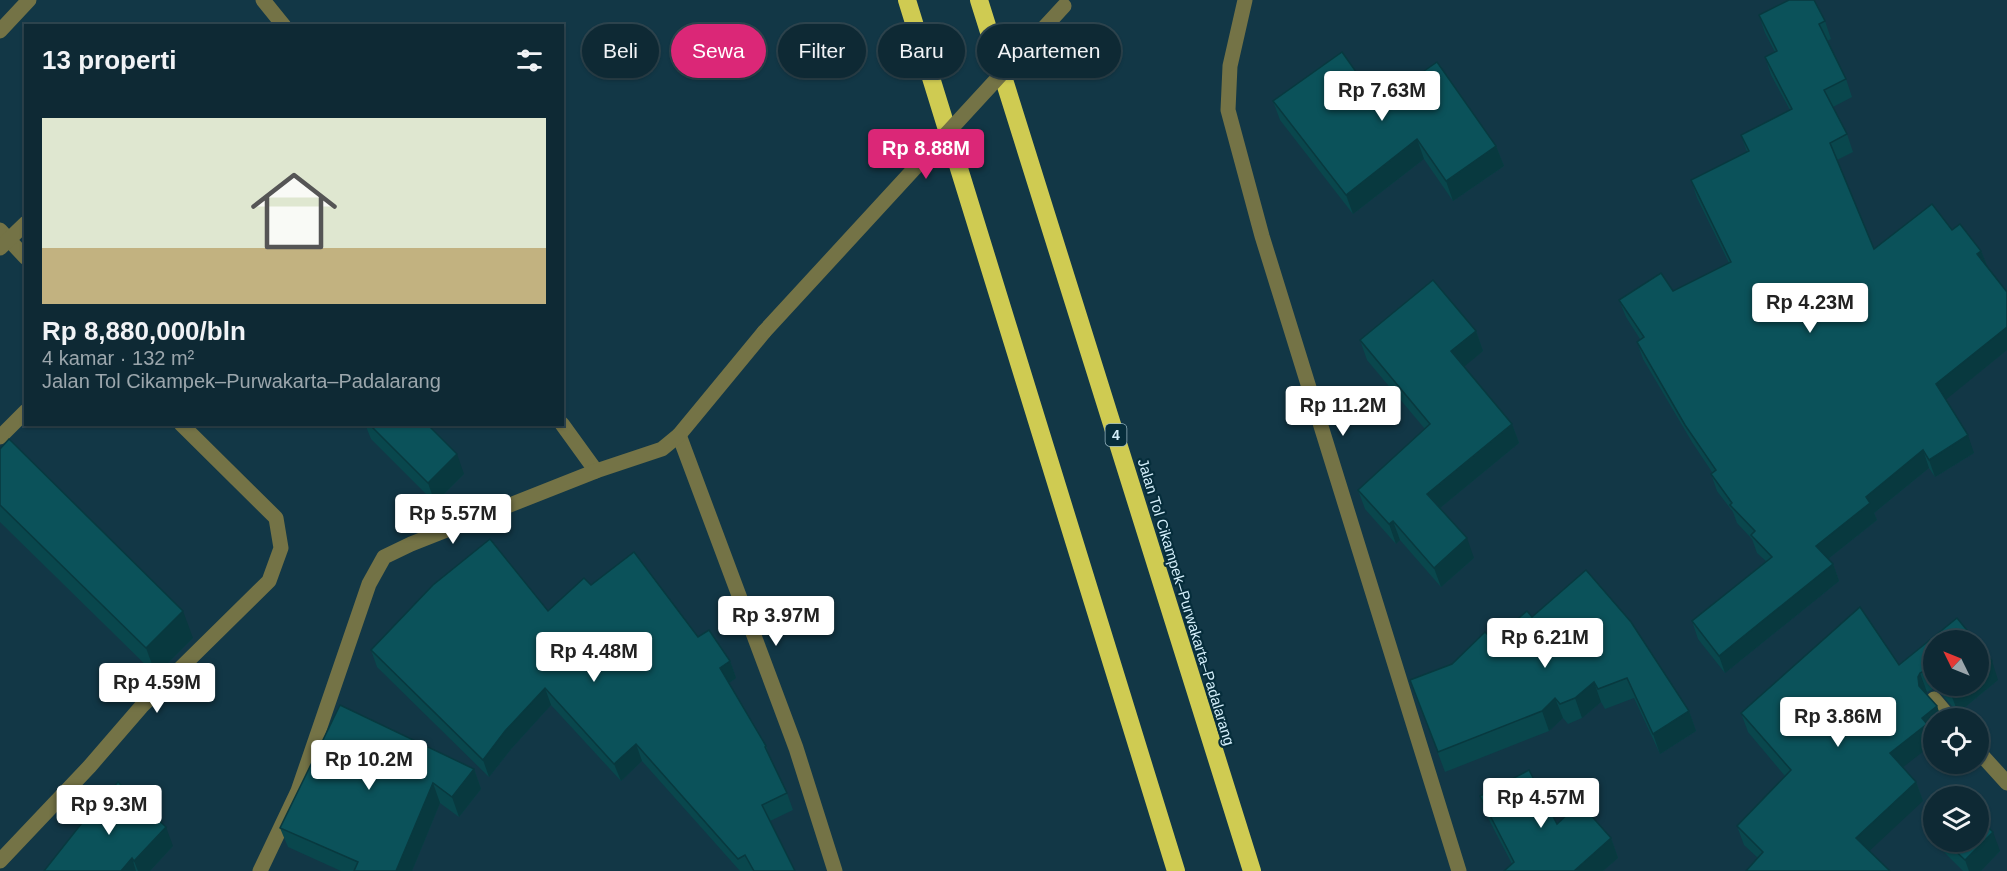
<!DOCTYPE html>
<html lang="id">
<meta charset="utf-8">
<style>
:root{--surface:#0e2934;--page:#1c3540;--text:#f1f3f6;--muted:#9ba6ac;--line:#2e454f;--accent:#db2777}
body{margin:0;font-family:Arial,sans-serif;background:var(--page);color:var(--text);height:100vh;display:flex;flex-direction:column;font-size:22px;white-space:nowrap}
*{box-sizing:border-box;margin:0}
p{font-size:20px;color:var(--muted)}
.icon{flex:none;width:33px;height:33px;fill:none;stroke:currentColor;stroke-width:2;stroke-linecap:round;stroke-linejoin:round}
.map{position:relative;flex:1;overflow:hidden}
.drawer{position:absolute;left:24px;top:24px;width:540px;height:402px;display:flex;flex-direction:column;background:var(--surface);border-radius:0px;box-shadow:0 2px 4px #0004,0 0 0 2px var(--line)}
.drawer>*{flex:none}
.guide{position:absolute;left:582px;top:24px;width:570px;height:54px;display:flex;gap:12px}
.needle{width:39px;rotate:313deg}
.buttons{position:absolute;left:1923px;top:630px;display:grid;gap:12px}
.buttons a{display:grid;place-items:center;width:66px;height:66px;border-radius:50%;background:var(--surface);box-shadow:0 2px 4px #0004,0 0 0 2px var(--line);font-size:30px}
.price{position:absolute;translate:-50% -51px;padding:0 14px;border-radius:6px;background:#fff;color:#222;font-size:20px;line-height:39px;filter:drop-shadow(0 2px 3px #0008)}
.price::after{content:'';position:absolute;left:50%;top:36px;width:18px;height:14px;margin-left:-9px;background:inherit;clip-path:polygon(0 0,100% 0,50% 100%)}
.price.on{background:var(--accent);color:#fff}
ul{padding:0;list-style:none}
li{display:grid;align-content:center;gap:12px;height:318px;padding:0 18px}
li span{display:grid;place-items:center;height:186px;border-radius:0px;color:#555}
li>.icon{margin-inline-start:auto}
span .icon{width:108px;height:108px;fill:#fffc;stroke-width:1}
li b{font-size:26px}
h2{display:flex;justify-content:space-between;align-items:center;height:72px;padding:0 18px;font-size:26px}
.tag{padding:0 21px;border-radius:27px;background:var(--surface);box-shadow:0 2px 4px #0004,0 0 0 2px var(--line);font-size:21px;line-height:54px}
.tag.on{background:var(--accent);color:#fff}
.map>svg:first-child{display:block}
</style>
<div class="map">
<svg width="2007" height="871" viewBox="0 0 2007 871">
<rect width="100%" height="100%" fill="#123746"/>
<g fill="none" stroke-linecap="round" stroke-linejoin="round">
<g stroke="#747346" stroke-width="15">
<path d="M263,0l21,26"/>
<path d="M1245,0l-15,66 -2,44 34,126 197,635"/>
<path d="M0,31l29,-31"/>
<path d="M0,230l26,28"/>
<path d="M0,248l26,-25"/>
<path d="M562,424l34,47"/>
<path d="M679,435l117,313 39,123"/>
<path d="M0,437l26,-26"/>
<path d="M1934,699l16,19"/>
<path d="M1978,751l29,32"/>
<path d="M0,861l90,-95 51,-59 128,-126 12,-33 -5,-30 -95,-94"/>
<path d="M260,871l38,-80 71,-207 15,-27 27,-13 185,-73 66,-22 17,-14 85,-103"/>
</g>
<g stroke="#cfcb52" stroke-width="18">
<path d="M907,0l269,871"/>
<path d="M979,0l273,871"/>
</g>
<path stroke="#747346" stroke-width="15" d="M764,332l300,-326"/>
</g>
<g fill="#09474d">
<path d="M1759,15l66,6 6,18 -4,2 19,38 6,18 -19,10 14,27 6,18 -16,8 37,89 78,-19 29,21 7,17 19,82 -61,49 28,54 -39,24 -6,-9 -55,45 3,7 -49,39 5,5 6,17 -114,92 -27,-34 -6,-18 74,-60 -9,-8 -5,-14 -15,-16 -4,-11 -16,-21 -6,-17 1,-2 -20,-30 -49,-83 -6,-17 3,-3 -14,-22 -7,-17 54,-9 56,-28 -32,-65 -6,-18 56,-28 -6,-17 49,-25 -19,-35 -6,-18 10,-5 -10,-19z"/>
<path d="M1273,101l105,2 118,43 8,20 -51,35 -29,-42 -71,55 -73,-94z"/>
<path d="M1476,331l7,20 -19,15 48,58 7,19 -79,65 34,50 -33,29 -41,-47 -4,4 -31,-35 -7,-19 67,-61 -58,-69 -7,-20z"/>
<path d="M365,424h62l37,50 -29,29 -64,-64z"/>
<path d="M0,449l193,189 -37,37 -156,-153z"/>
<path d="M591,585l107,52 32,24 6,17 -7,5 37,63 5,15 16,32 6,17 -23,11 25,50h-55l-98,-110 -21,20 -70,-76 -40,44 -22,28 -112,-110 -6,-17 177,-39z"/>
<path d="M1532,617l157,94 7,20 -36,23 -26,-56 -29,11 -4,-7 -19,16 -14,6 -5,-6 -14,13 -104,41 -27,-72 34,-36z"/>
<path d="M1934,640v46h44l20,-6 -40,33 -20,-23 -5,-1 -6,3 -1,2 11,12 4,12h-7l-3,18 -28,31 13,15 7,19 -165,57 -14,-13 -7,-19 48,-50 -37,-44 -7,-19 158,-48z"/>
<path d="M474,769l7,20 -22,28 -19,-14 -28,68h-71l-53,-24 -8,-19z"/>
<path d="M1480,796l77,28 54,14 7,20 -15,13h-99l8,-7 -25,-48z"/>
<path d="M1922,819l12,10v13h44l22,9 -19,20h-18l-33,-33z"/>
<path d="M173,846l-23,25h-106z"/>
</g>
<g fill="#08393f">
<path d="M1417,139l7,20 -71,55 -7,-19z"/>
<path d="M1496,146l8,20 -51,35 -7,-20z"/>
<path d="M1981,251l7,17 -11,-14z"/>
<path d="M2007,327v23l-64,52 -7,-18z"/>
<path d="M1476,331l7,20 -24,20 -8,-20z"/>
<path d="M1512,424l7,19 -85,70 -7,-19z"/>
<path d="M1968,435l6,18 -39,24 -6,-17z"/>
<path d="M1923,450l6,18 -55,45 3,7 -54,43 -7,-17 50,-49z"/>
<path d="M457,454l7,20 -29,29 -7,-20z"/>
<path d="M1393,521l7,19 -4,4 -7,-20z"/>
<path d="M1467,538l7,20 -33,29 -7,-19z"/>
<path d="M1833,564l6,17 -114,92 -6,-17z"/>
<path d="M183,611l10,27 -37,37 -10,-27z"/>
<path d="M730,661l6,17 -10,7 -6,-17z"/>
<path d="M1992,661l6,19 -40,33 -7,-19 11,-8h16v-14z"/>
<path d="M1920,673l7,19 -2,4 -6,-10 -1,-9z"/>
<path d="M1594,682l7,20 -19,16 -7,-20z"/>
<path d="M545,688l6,17 -40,44 -22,28 -6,-17 22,-29z"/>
<path d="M1555,698l8,20 -14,13 -7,-20z"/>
<path d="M1937,706l4,12h-7v16l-3,2 3,7 -37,29 -7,-19 32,-35z"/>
<path d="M1689,711l7,20 -36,23 -7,-20z"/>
<path d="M636,744l6,17 -21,20 -7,-17z"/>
<path d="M474,769l7,20 -22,28 -7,-20z"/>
<path d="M1916,782l7,19 -60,56 -7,-19z"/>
<path d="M433,783l7,20 -28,68h-16z"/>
<path d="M166,827l7,19 -23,25h-12l-4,-10z"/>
<path d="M1993,832l7,19 -19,20h-12l-4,-11z"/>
<path d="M1611,838l7,20 -15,13h-29z"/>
<path d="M132,858l4,13h-15z"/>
</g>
<g fill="#0b525a" stroke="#08393f" stroke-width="1.5">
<path d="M1789,0h25l11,21 -6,3 27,55 -22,11 23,44 -17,9 44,106 58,-45 20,26 8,-6 21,27 -4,3 30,38v35l-71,57 32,51 -39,25 -6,-10 -57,47 4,6 -54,43 17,18 -114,92 -27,-35 80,-64 -21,-22 4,-4 -25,-26 2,-2 -21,-29 5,-4 -31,-45 -48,-83 7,-5 -25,-37 42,-27 12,18 58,-29 -40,-82 58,-29 -8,-16 51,-26 -27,-52 12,-6 -18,-36z"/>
<path d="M1342,52l36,51 59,-41 59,84 -50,35 -29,-42 -71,56 -73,-94z"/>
<path d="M1433,280l43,51 -25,20 61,73 -85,70 40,44 -33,30 -41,-47 -4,3 -31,-34 72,-66 -70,-84z"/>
<path d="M369,424h58l30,30 -29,29z"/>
<path d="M9,439l174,172 -37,37 -146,-143v-56z"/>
<path d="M490,539l58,72 36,-33 7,7 43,-33 64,85 11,-7 21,31 -10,7 46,78 -1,1 22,46 -25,12 33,66h-41l-9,-16 -7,4 -102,-115 -22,20 -69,-76 -40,43 -22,29 -112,-110 62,-65z"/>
<path d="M1586,570l45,52 58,89 -36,23 -26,-56 -29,11 -4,-7 -19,16 -15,6 -5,-6 -13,13 -104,41 -28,-72 42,-16 33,-32 8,8 34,-29 5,6z"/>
<path d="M1860,607l39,58 58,-47 18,22h-41v34l-3,-3 -5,-1 -6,3 -2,4 1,9 18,20 -15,12 5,6 -37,29 26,29 -60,56 34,33h-144l17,-19 -26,-26 54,-56 -50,-57z"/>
<path d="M1978,645l14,16 -14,11z"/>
<path d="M1944,686h18l-11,8z"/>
<path d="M340,705l134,64 -22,28 -19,-14 -37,88h-42l4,-9 -78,-34z"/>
<path d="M1529,770l28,54 23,-21 31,35 -37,33h-70l10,-9 -34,-66z"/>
<path d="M118,782l48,45 -32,34 -2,-3 -11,13h-77l49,-62z"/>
<path d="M1950,790l7,6h-13z"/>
<path d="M1934,807v22l-12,-10z"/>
<path d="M1978,818l15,14 -28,28 -19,-18h32z"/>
</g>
<g text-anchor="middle" stroke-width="4.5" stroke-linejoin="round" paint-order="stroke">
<rect fill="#062d3b" stroke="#96b5c1" stroke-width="1.5" x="1105.5" y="424" width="21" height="22" rx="4.5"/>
<g font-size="14" font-weight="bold" fill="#d4effb">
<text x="1116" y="440">4</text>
</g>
<g font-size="15" fill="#d4effb" stroke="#062d3b">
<text transform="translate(1186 602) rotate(73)" y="5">Jalan Tol Cikampek–Purwakarta–Padalarang</text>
</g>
</g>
</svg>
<div class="buttons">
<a><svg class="needle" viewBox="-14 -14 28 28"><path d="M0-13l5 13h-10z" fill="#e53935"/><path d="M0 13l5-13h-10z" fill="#9ba6ac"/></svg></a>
<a><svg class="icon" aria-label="locate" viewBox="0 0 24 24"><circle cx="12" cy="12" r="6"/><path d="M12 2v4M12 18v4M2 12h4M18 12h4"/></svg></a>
<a><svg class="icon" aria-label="layers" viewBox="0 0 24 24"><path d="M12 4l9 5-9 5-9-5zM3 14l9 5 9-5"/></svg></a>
</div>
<b class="price" style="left:1382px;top:122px">Rp 7.63M</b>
<b class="price on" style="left:926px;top:180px">Rp 8.88M</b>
<b class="price" style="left:1810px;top:334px">Rp 4.23M</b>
<b class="price" style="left:1343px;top:437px">Rp 11.2M</b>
<b class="price" style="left:453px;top:545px">Rp 5.57M</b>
<b class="price" style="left:776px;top:647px">Rp 3.97M</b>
<b class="price" style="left:1545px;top:669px">Rp 6.21M</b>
<b class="price" style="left:594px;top:683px">Rp 4.48M</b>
<b class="price" style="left:157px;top:714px">Rp 4.59M</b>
<b class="price" style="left:1838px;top:748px">Rp 3.86M</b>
<b class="price" style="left:369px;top:791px">Rp 10.2M</b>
<b class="price" style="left:1541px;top:829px">Rp 4.57M</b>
<b class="price" style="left:109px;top:836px">Rp 9.3M</b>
<div class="guide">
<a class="tag">Beli</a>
<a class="tag on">Sewa</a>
<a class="tag">Filter</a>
<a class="tag">Baru</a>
<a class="tag">Apartemen</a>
</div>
<section class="drawer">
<h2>13 properti<svg class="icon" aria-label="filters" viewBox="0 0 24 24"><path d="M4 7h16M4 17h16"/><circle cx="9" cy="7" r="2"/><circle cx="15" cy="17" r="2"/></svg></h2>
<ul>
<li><span style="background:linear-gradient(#dfe7d0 70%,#c2b280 0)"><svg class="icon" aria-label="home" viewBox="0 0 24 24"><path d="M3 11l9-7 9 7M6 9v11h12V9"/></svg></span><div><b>Rp 8,880,000/bln</b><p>4 kamar · 132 m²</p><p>Jalan Tol Cikampek–Purwakarta–Padalarang</p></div></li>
</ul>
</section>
</div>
